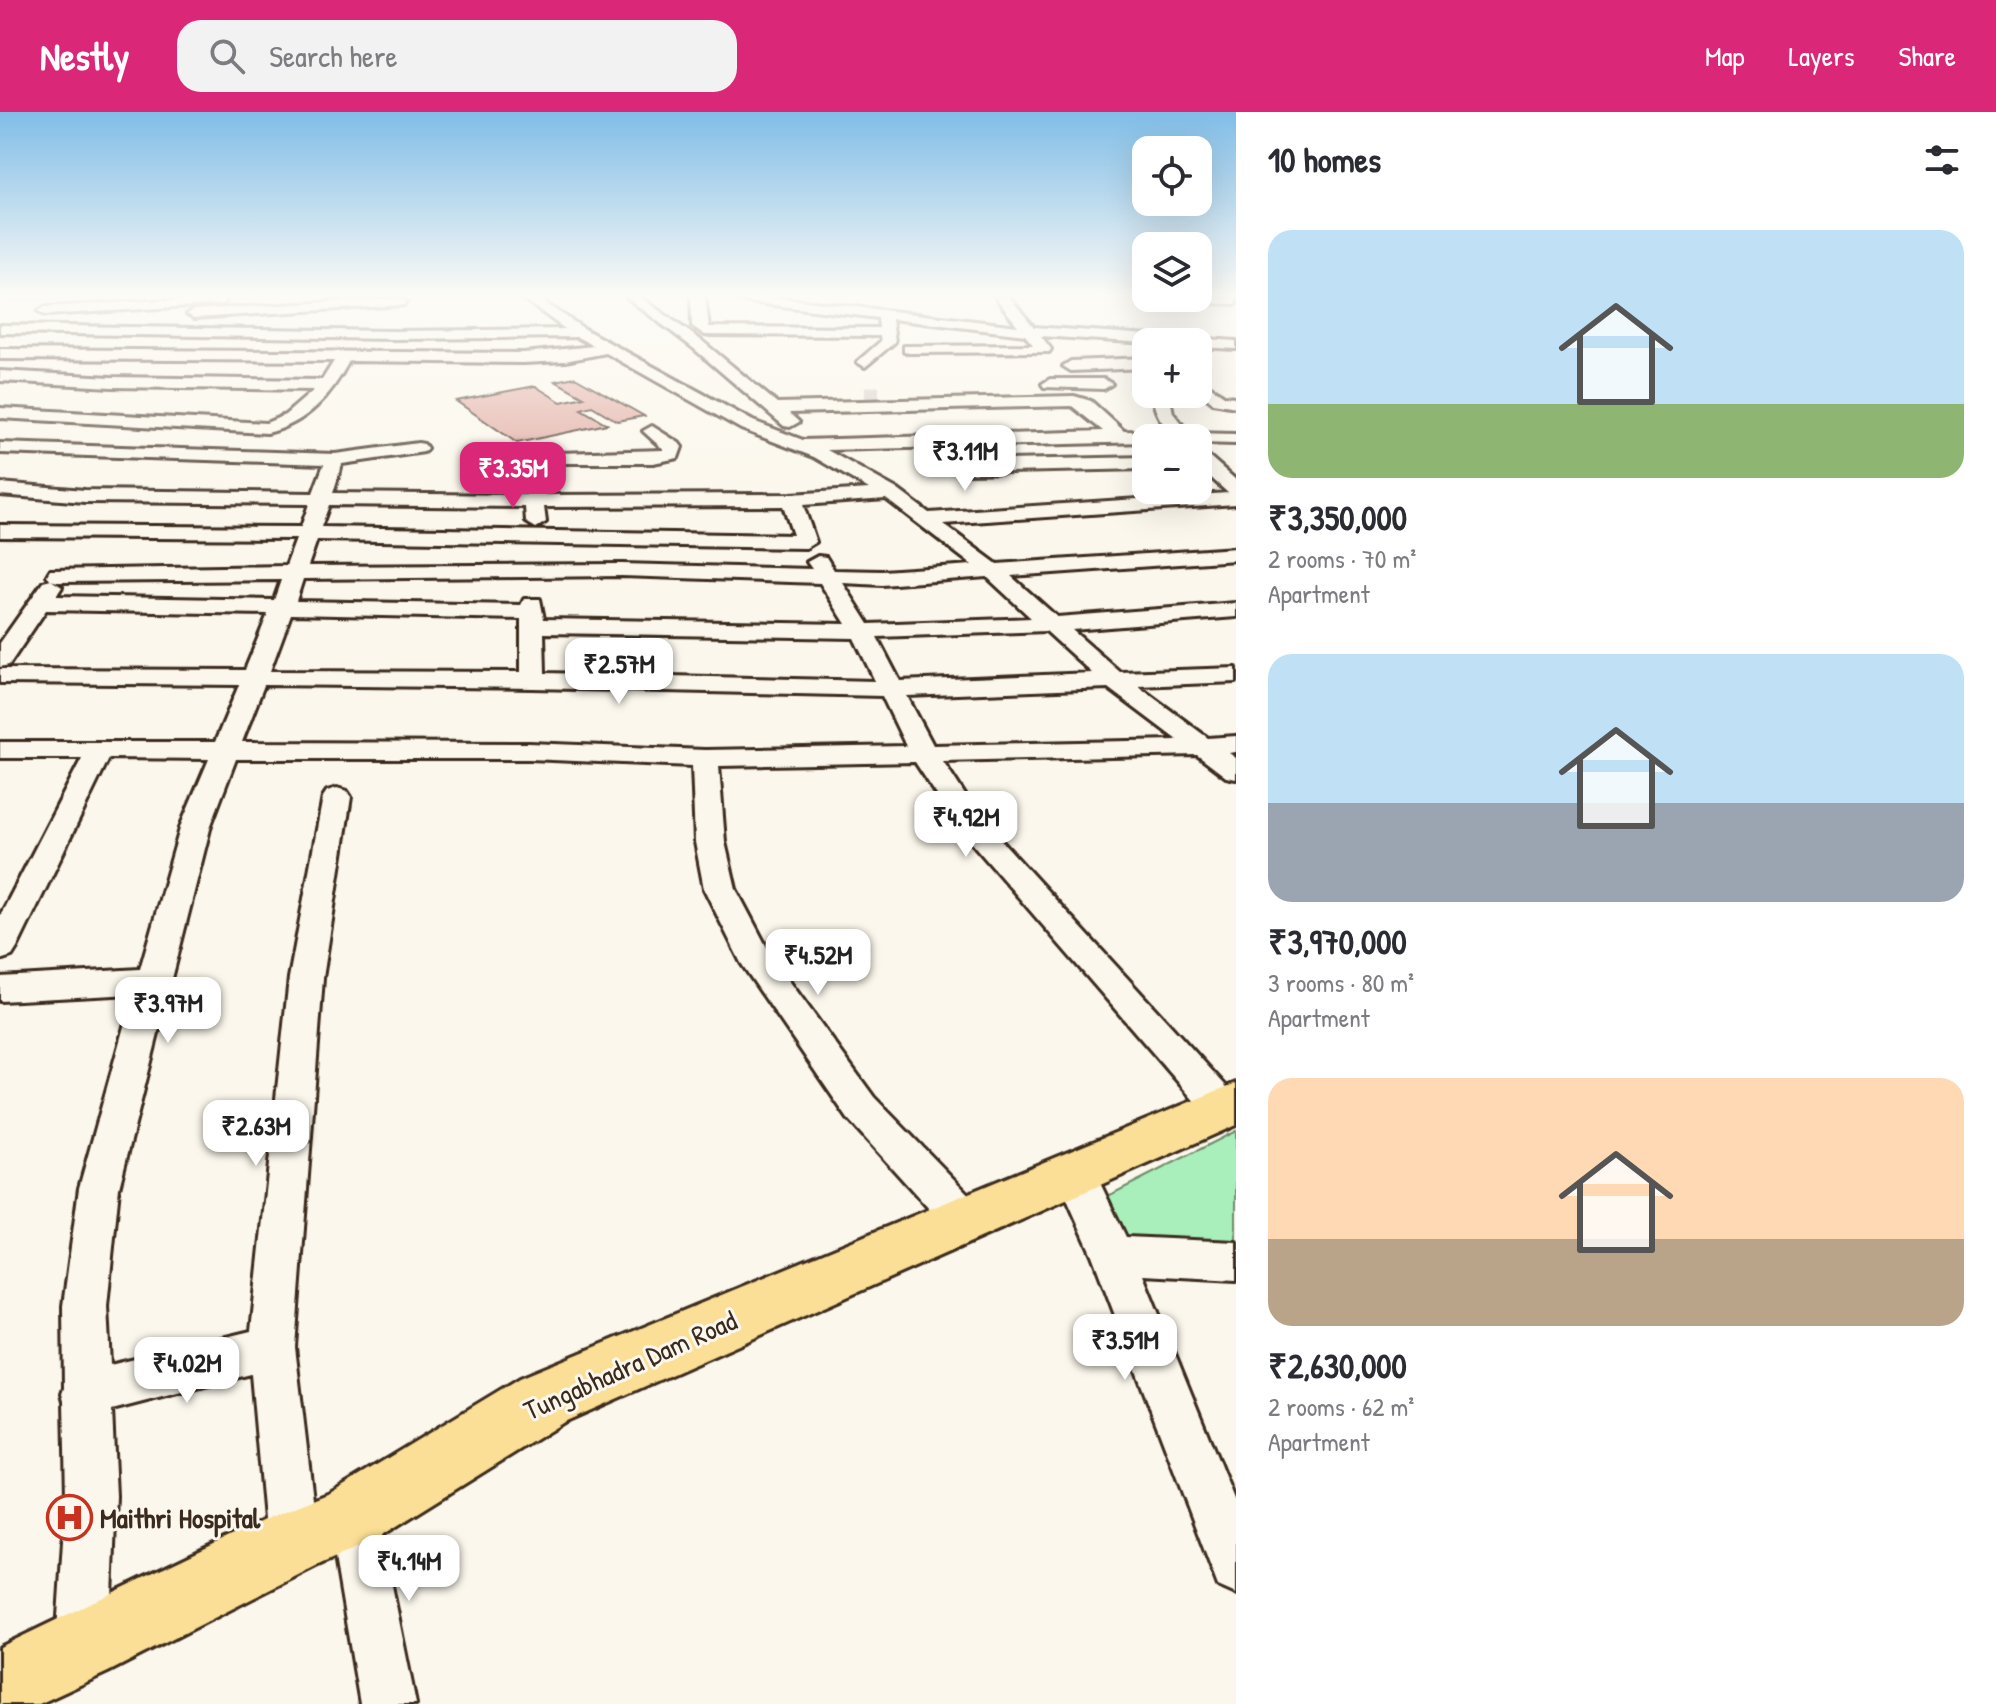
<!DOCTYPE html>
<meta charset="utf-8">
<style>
:root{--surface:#fff;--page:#f2f2f3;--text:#2b2b33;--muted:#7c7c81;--accent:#db2777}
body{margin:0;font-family:"Patrick Hand",sans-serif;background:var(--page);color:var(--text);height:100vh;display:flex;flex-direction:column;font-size:30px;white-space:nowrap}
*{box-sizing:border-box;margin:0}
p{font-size:26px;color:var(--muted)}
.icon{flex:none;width:44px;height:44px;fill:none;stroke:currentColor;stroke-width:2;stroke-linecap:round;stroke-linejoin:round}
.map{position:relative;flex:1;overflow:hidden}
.panel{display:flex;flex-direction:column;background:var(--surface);width:760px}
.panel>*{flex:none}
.controls{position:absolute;left:1132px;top:24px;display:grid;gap:16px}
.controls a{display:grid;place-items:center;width:80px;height:80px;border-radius:16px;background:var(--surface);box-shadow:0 8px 32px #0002;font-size:40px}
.price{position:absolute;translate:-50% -68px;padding:0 18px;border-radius:16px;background:#fff;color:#222;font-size:26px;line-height:52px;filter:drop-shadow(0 2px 4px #0008)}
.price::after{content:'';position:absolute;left:50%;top:48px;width:24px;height:18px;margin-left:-12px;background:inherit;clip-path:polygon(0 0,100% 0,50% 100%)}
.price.selected{background:var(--accent);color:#fff}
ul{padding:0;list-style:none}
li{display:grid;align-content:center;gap:16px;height:424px;padding:0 32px}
li span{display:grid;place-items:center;height:248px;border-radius:24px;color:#555}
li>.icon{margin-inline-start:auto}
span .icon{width:144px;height:144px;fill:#fffc;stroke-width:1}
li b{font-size:34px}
h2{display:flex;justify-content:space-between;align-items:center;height:96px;padding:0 32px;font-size:34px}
header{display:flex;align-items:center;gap:48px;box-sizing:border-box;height:112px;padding:0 40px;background:var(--accent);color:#fff}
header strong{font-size:38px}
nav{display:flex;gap:44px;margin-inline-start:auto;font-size:28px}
.search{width:560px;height:72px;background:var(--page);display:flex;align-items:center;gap:20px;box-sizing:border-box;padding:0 28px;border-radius:24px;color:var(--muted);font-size:30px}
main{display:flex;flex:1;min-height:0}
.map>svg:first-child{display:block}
</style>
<header>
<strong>Nestly</strong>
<div class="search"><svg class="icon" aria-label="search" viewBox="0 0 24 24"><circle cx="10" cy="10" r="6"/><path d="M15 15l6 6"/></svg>Search here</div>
<nav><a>Map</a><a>Layers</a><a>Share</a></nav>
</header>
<main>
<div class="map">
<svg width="1236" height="1592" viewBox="0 0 1236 1592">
<rect width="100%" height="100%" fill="#fbf7ec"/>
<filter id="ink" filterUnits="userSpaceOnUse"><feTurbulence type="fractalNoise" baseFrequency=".0125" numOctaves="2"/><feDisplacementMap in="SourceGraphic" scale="16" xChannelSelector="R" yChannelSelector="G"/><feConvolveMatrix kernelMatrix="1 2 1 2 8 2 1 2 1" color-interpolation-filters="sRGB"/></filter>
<g filter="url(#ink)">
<path fill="#a9efbb" stroke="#728c6c" stroke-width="2" d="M1236,1019v117l-106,-4 -24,-47z"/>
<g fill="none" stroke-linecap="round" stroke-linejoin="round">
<path fill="#85cae6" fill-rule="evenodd" d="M0,185h86l-5,3 -81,3z"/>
</g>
<path fill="#dfa59c" stroke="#3b2a1e" stroke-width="2" d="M575,265l69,39 -27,5 -25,-15 -11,3 26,15 -90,19 -61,-42 79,-15 26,16 23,-5 -29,-16z"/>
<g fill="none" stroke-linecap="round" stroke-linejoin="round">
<path stroke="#d5cec3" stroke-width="15" stroke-dasharray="15 7" stroke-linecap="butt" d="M865,282h14"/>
<defs>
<g id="minor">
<path d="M219,185l7,4 -2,3 -179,11 -7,-4 7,-4z"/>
<path d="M521,185h15l50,33 167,91 50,19 300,-9 -31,-25 -283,7 10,9 -9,5 -6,-1 -92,-79 -66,-50h14l62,44 75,62 297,-7 17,5 33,30 46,1c-10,-12 -17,-22 -17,-38h16l4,19 16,20 47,1v10l-38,-1v-5h-52v4l-319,8 70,39 32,24 299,-20 -30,-27v-15l6,1 32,28v24l-293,20 54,40 239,-16v12l-225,16 46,41 179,-14v14l-164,13 48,42 116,-4v14l-98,4 70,52 28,-2v16l-7,1 7,5v21l-10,-2 -29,-22 -254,6 35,54 258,282v22l-13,4 -13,-4 -252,-292 -43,-65 -196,4 6,76 11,47 36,68 102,140 105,108 6,13 -6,13 -15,5 -15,-5 -101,-112 -107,-156 -37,-74 -9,-47 -3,-76 -163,-7h-293l-25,66 -92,363 -12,118 3,59 141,-34 38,-353 34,-181 4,-6 10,-3 10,3 4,6 -28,181 -28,369 23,195 -8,18 -18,8 -18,-8 -8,-18 -15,-168 -139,36 4,86 -6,151 -8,19 -19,8 -19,-8 -8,-19 10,-151 -2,-95 -2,-7 2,-6 -1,-82 16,-118 54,-194 -133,7v-24l140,-8 41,-144 28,-66 -100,-1 -92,190 -5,8 -12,4v-44l82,-158h-82v-16h215l24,-57 -239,-2v-14l245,1 23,-56 -222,-4 -37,55 -9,2v-24l43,-61 8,-2 11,7 -6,9 218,4 7,-20 -223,2 -8,-2 -3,-5 3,-5 236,-4 10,-27 -296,-2v-12l301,2 8,-23 -224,-2 -85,-7v-12l85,7 228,3 11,-29 -324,-11v-10l335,11 83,-11 6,1 3,4 -3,4 -82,12 -9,29 193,2 12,-37 19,-5 107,-3 -21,-19 9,-5 27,17 3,4 -4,11 -25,5h-95l-6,2 -7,30 246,-1 78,-5 -55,-32 -73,-28 -135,-76 -41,8 -42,2 -174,-2c-18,34 -41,62 -82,72l-267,-15v-10l266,15 19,-8 29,-25 -202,-3 -112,-6v-10l112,6 210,3 12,-19 -334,-2v-10l523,4 71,-7 -17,-9 -182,2 -395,-6v-8l395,6 170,-2zM886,387l86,66 -90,6 -48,-1 -8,-13 -8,-1 -11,6 5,7 -190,-5 -314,2 9,-26 489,8 10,-6 -13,-37zM329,393l196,2 1,15 10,6 10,-6 -2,-15 239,-1 10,29 -472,-8zM622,464l198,7 26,41 -302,-5 -4,-20h-16l-3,6 -225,-4 7,-22zM987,465l44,41 -162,6 -26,-41 39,2zM291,502l230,5v53l-251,-1zM1046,519l46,42 -192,8 -23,-44zM544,521l310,5 21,43 -330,-8zM264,573l269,3 349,8 24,50 -201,4 -176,-7 -287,-1zM1108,576l69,52 -244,5 -26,-49z"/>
<path d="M691,185h14l4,30 170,1 -1,-10 -137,-17 -7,-4h38l246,29 -23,-29h14l25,30 202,14v8l-38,-2v-5l-52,1 -105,-7 10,13 -2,3 -140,1 -5,-1v-6l129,-1 -8,-10 -133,-16 3,23 -30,25 -8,-5 24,-21 -1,-5 -175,-1 -13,-9z"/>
<path d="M1236,185v7l-58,-2 -7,-4z"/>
<path d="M399,186l7,4 -2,3 -210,13 -7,-4 7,-4z"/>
<path d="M1146,246v10l-75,3 -8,-5 8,-5z"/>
<path d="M1198,266l26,18 12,1v10l-23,-4 -15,-12z"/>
<path d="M1050,267h54l8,5 -8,5 -60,-2 -2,-3z"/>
<path d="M1146,345v12l-180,4 -9,-6 9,-6z"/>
<path d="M1074,1041l14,5 38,79 110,5v38l-93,-5 93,229v90l-18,-8 -126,-331 -38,-85 6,-12z"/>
<path d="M353,1379l18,7 7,18 38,188h-56l-32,-188 7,-18z"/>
</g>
<path id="major" d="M1236,971v42l-672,297 -188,117 -60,27 -208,106 -69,32h-39v-57l268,-129 62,-25 190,-115z"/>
</defs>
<use href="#minor" stroke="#3b2a1e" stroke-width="6"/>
<use href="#major" stroke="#3b2a1e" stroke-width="6"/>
<use href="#minor" fill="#fbf7ec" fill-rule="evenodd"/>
<use href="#major" fill="#fbdf96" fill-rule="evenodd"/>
</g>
</g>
<linearGradient id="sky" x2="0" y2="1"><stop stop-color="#80bde7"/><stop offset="0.45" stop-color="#fdfbf6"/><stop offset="1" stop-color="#fdfbf6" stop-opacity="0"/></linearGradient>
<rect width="1236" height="408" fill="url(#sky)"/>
<defs>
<symbol id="hospital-ring" viewBox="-11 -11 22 22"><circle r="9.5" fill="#fbf7ec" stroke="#c8321e" stroke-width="1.5"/><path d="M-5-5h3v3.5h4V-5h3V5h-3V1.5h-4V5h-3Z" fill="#c8321e"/></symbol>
</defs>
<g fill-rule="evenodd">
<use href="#hospital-ring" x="44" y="1380" width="51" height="51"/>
</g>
<g text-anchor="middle" stroke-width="6" stroke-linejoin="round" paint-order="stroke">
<g font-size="28" fill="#3b2a1e" stroke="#fbf7ec">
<text transform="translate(630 1253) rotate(-24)" y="10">Tungabhadra Dam Road</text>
</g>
<g font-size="28" font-weight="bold" fill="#3b2a1e" stroke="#fbf7ec" text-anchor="start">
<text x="100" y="1416">Maithri Hospital</text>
</g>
</g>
</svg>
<div class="controls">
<a><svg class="icon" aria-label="locate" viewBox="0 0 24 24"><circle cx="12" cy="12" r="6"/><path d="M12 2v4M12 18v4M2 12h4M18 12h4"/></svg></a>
<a><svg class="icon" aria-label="layers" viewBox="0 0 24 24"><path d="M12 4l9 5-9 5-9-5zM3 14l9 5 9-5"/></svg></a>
<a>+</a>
<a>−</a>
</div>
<b class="price" style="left:965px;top:381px">₹3.11M</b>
<b class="price selected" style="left:513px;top:398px">₹3.35M</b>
<b class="price" style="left:619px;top:594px">₹2.57M</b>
<b class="price" style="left:966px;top:747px">₹4.92M</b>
<b class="price" style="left:818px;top:885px">₹4.52M</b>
<b class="price" style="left:168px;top:933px">₹3.97M</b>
<b class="price" style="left:256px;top:1056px">₹2.63M</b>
<b class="price" style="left:1125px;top:1270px">₹3.51M</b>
<b class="price" style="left:187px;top:1293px">₹4.02M</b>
<b class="price" style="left:409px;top:1491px">₹4.14M</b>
</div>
<section class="panel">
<h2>10 homes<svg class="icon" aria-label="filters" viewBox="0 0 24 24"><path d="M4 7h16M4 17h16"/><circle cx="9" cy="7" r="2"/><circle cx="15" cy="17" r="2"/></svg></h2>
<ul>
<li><span style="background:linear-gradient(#bfe0f5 70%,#8fb573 0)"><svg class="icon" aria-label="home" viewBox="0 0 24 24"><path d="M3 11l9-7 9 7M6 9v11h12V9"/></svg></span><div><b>₹3,350,000</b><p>2 rooms · 70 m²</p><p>Apartment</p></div></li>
<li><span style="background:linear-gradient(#bfe0f5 60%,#9aa5b1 0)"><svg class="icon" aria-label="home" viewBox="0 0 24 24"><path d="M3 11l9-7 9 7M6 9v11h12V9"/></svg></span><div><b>₹3,970,000</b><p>3 rooms · 80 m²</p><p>Apartment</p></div></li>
<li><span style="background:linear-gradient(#ffd9b3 65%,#b9a48a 0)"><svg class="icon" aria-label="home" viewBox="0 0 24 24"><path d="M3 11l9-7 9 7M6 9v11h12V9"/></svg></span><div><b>₹2,630,000</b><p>2 rooms · 62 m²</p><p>Apartment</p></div></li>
</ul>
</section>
</main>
